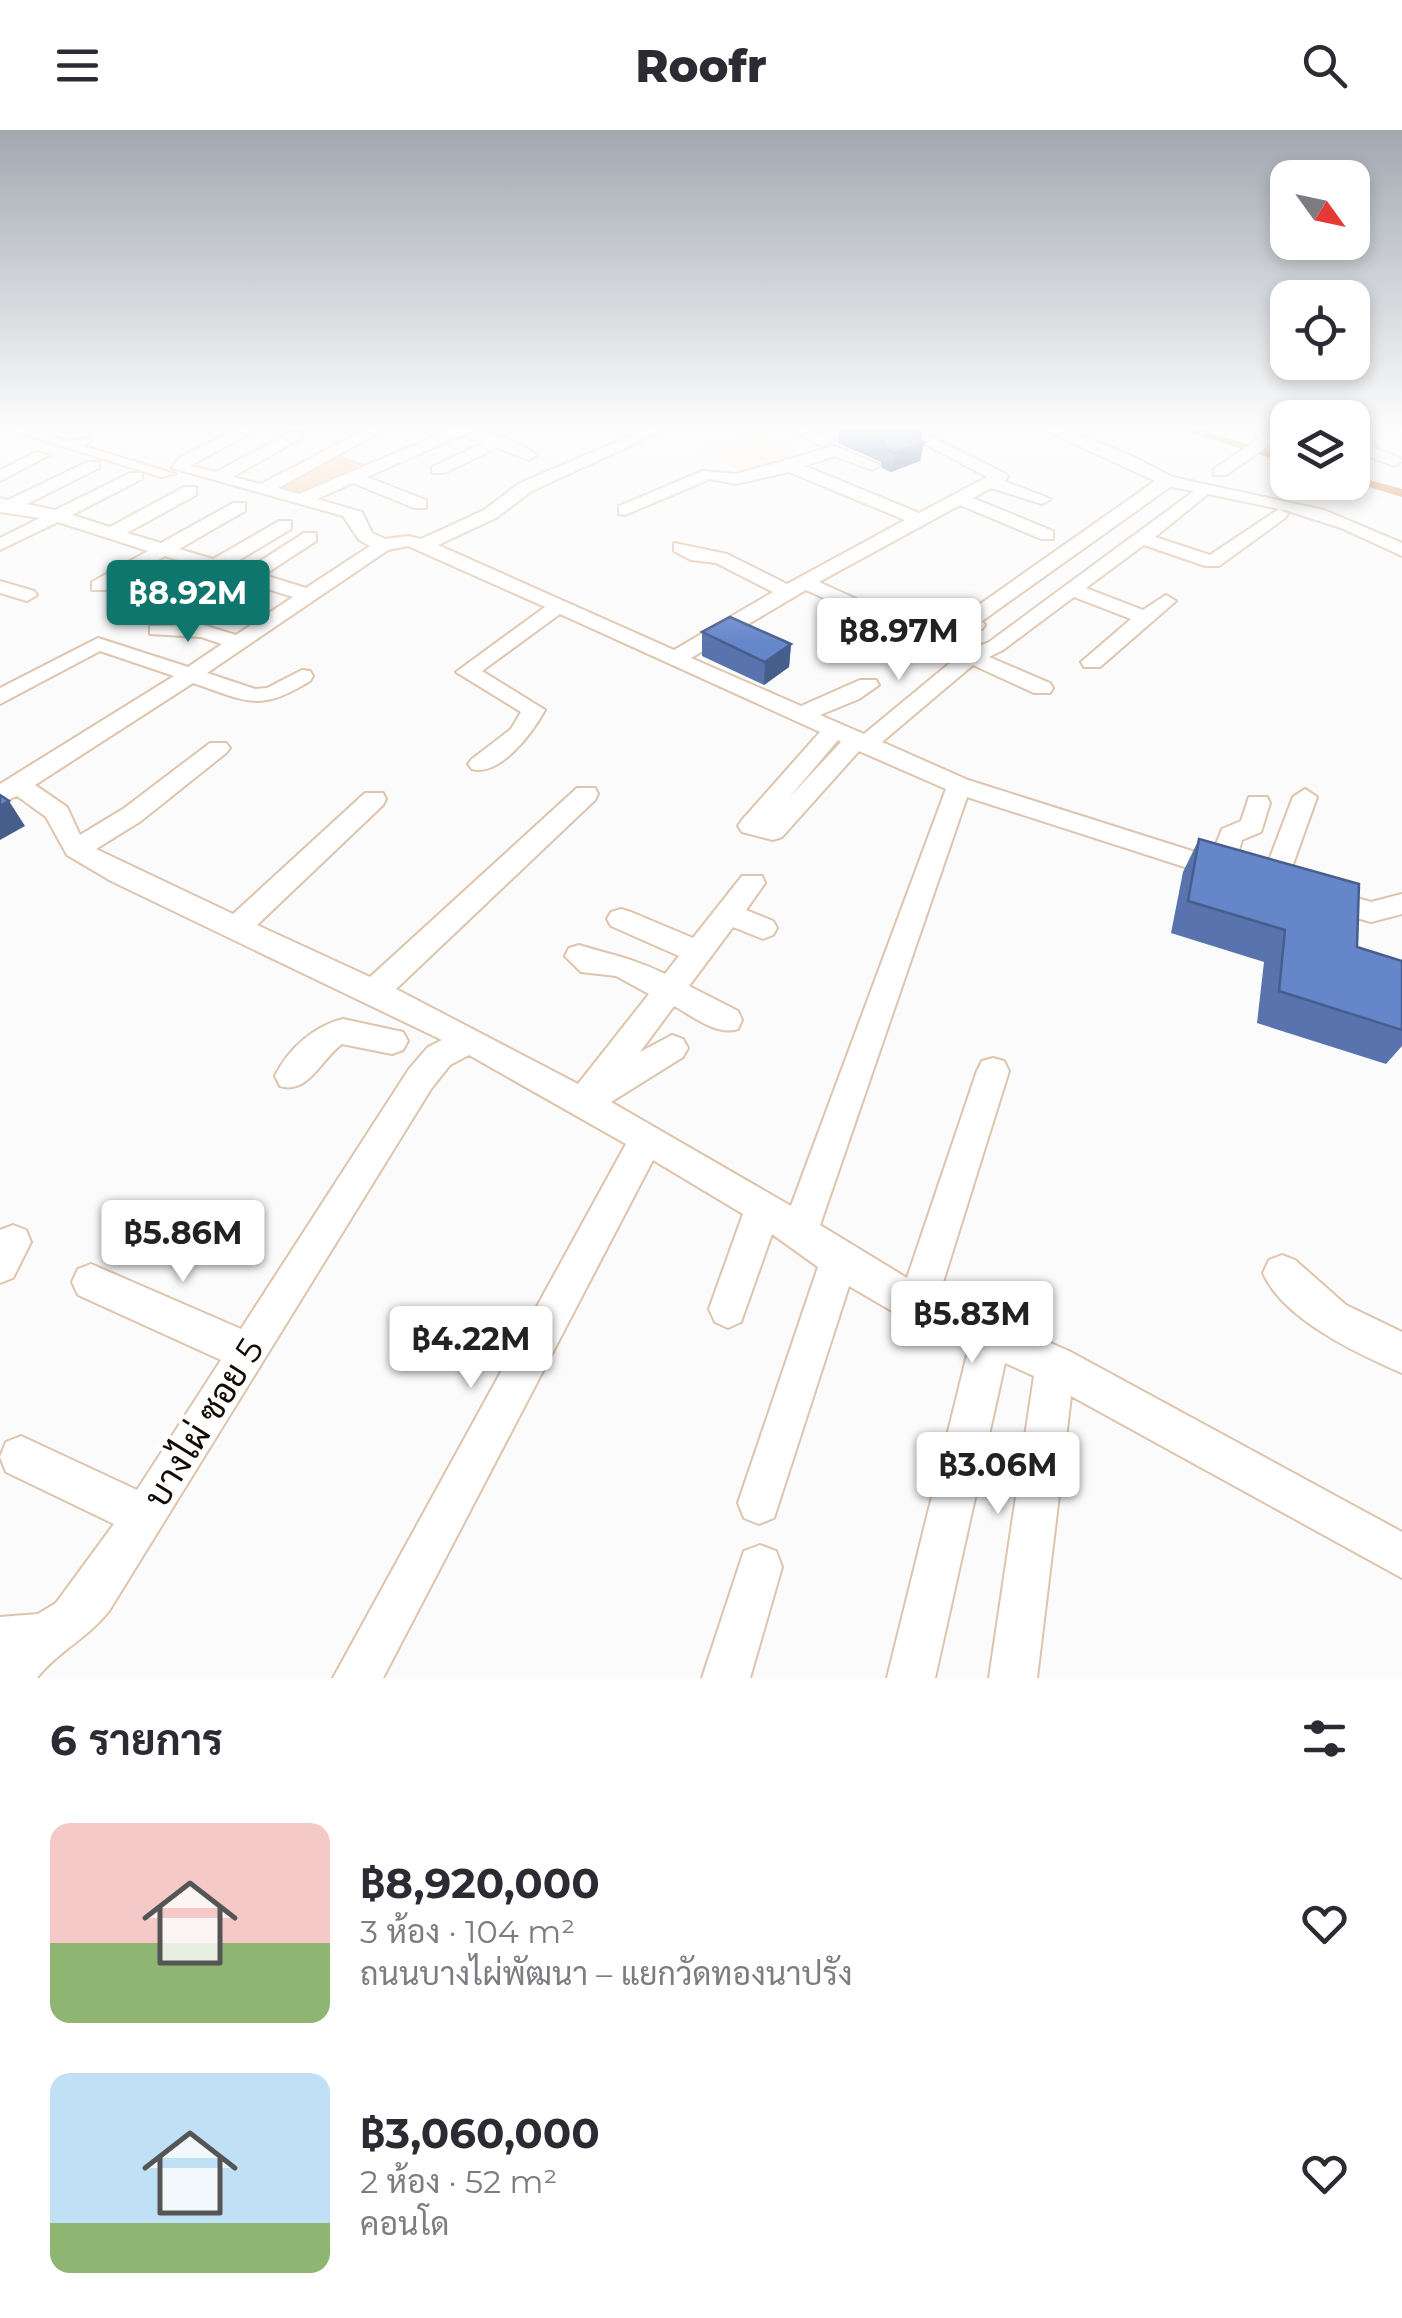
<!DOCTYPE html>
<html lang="th">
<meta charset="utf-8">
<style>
:root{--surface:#fff;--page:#f7f7f7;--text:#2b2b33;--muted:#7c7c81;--accent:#0f766e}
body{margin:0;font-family:Montserrat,Sarabun,sans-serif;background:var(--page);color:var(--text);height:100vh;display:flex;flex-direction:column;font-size:38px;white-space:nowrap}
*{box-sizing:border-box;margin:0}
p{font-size:32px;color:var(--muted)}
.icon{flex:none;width:55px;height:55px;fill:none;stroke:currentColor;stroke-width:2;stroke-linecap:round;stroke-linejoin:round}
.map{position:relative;height:1548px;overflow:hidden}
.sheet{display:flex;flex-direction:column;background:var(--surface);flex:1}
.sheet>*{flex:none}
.needle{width:65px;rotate:123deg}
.controls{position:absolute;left:1270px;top:30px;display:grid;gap:20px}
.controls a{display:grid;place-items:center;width:100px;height:100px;border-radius:20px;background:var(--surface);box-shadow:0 5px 15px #0003;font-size:50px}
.price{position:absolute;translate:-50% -85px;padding:0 22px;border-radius:10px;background:#fff;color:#222;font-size:32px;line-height:65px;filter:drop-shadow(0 2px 5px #0008)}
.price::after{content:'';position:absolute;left:50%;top:60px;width:30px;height:22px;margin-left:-15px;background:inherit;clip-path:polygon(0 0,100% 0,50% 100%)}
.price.on{background:var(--accent);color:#fff}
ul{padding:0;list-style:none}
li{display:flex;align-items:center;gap:30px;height:250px;padding:0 50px}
li span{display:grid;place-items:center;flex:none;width:280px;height:200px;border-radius:20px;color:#555}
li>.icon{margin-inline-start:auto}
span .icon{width:120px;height:120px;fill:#fffc;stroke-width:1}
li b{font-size:42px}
h2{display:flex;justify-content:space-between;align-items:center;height:120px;padding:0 50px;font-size:42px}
header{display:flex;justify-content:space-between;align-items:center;height:130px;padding:0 50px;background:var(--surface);font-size:45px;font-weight:800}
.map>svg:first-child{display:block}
</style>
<header><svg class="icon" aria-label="menu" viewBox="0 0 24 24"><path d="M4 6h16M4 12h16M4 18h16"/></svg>Roofr<svg class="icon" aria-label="search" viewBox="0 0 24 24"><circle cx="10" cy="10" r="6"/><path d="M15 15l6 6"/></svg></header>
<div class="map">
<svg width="1402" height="1548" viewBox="0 0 1402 1548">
<rect width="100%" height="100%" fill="#fbfbfb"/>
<path fill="#fef0e4" d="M755,299l45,22 -59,21 -45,-23z"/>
<path fill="#f8cda9" d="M329,322l45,15 -70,31 -38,-10z"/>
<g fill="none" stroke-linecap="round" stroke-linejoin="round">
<g fill="#d8975c" fill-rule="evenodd">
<path d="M1174,297h17l97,30v7z"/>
<path d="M1352,345l50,14v8l-50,-15z"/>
</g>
<defs>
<g id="minor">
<path d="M1,297h23l44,14 21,-3 2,3 -7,5 91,28 -14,3z"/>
<path d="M241,297h19l-70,39 26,6 75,-40h10v6l-68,39 28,7 109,-57h19l-111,61 21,6 157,-67c24,0 62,14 81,28l-8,5 -32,-12 -53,25h-12v-6l51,-24 -21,-8 -95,42 59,23v8h-12l-61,-25 -36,16 45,13 10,21 13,6 23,-3 13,3 63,-29 36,-27 131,-56h20l-139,64 -36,27 -58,27 236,105 99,-58 -57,-29 -25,-3 -17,-9v-8l53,11 60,30 118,-64 -116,-48 -53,12 -26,-5 -85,36 -6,-1v-8l83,-35 34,3 99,-28 45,19 -8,5 -37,-14 -30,10 114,47 68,-36 -94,-50h19l94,47 2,3 -4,4 47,18 -9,5 -51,-16 -18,10 80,33v8h-12l-81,-34 -141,77 150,68 20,-8 205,-151 -24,-4 -188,134 3,4 -3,4h-14l-35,-15 -3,-4 10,-6 26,10 189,-133 -117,-54h21l73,29 40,21 152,33 78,33v13l-61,-28 -56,-18 -5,-1 8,5 -3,4 -66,48h-14l-61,-21 -58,43 57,22 23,-15 10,6 -76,66h-16l-3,-5 50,-43 -57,-22 -71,53 -14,7 61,26 3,5 -3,5h-16l-61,-28 -91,77 86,38 243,77 11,-28 19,-8 8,-24h18l3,6 -9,29 -19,8 -11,37 -9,2 -255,-82 -147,428 87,53 70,-207 5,-10 11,-3 11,3 5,10 -70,224 130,56 333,181v46l-331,-182 -34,282h-48l45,-302 -29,-13 -70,315h-48l82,-331 -65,-29 -55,-32 -75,232 -15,6 -15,-6 -6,-15 80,-236 -46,-33 -31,88 -13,6 -13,-6 -6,-13 34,-95 -90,-54 -270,518h-50l293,-534 -157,-89 -19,10 -19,24 -322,522c-22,28 -51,40 -72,67h-37v-61l38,-3 18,-11 58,-79 -108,-52 -6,-15 6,-15 15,-6 116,54 84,-130 -143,-65 -6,-13 6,-13 13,-5 150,65 168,-260 19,-22 14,-7 -331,-159 -44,-26 -21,-38 -29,-21 -17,7v-19l174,-108 -74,-25 -100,53v-16l98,-50 90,29 34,-23 -21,-7 -51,-3v-8l53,-1 33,10 57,-38 -76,-24 -56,33h-14v-8l53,-31 -35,-11 -59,34h-14v-8l56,-31 -90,-29 -58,28v-12l40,-20 -40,-6v-14l8,2 79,-38h12v6l-72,36 28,6 75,-37h12v6l-70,36 38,12 74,-40h12v8l-69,38 34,10 72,-40h12v8l-66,38 34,10 66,-38h12v8l-60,36 15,5 58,-37h12v8l-52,34 42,13 64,-42 -11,-6 -16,-24 -171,-48 7,-10zM1208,364l71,15 -69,46 -55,-18zM408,416l137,61 -89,65 65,40 -10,17 -39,30 -4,5 4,5c28,8 61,-37 73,-59l-63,-39 78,-57 260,118 -78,88 -4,6 4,6 31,8 9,-3 77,-86 87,38 -155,417 -180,-104 72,-45 5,-9 -5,-9 -11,-4 -32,17 34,-46c19,10 42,30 64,23l4,-9 -4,-9 -49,-25 44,-59 30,12 10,-4 4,-7 -4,-7 -27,-11 19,-27 -3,-7h-20l-49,62 -62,-26 -10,-3 -10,3 -4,7 4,7 68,30 -14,18c-32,-16 -54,-19 -86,-29l-10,3 -4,8 16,16 35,4 33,18 -71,90 -182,-95 199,-189 3,-6 -3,-6h-18l-207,189 -113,-52 126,-120 3,-6 -3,-6h-18l-132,121 -137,-65 45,-28 85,-68 4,-5 -4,-5h-16l-87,66 -43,26 -13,-28 -32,-22 158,-102c54,18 65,30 117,-2l3,-5 -3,-5 -8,-1 -35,18 -12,1 -48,-16 181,-123zM806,460l148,67 2,1 -92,76 -44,-19 39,-16 20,-14 -3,-5h-16l-59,26 -110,-48zM838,610l3,2 -53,57z"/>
<path d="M788,297h19l15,8 23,-8h22l-46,19z"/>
<path d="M1275,297h13v5l-62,43h-12v-6z"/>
<path d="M1352,309l48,19 2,3 -8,5 -42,-16z"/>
<path d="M36,322l14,3 -50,26v-11z"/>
<path d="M0,451l34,10 3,4 -10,6 -27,-8z"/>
<path d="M1305,659l12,8 -31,87 -3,7h-20l-3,-7 33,-87z"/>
<path d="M1321,758l50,14 31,-8v20l-31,8 -60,-17 -4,-7 4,-7z"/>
<path d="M343,889l60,13 5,9 -5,9 -11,4 -50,-10c-21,15 -34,51 -62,42l-5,-10c13,-27 39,-50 68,-57z"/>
<path d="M13,1095l13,5 5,12 -18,36 -13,5v-53z"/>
<path d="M1282,1125l13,5 51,45 56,27v41c-44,-19 -119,-54 -139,-100l6,-13z"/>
<path d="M760,1415l16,6 6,16 -32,111h-48l42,-127z"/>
</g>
</defs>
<use href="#minor" stroke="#dfc4ad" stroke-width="4"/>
<use href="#minor" fill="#fff" fill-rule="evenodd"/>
</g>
<g fill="#5873ae">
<path d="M839,297h84l-2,14 3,1 -4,19 -29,11 -9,-4 -1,-6 -43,-19z"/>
<path d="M702,502l89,12 -2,23 -25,18 -62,-29z"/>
<path d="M1199,709l158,108 45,14v85l-16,18 -129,-41 7,-61 -93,-29 12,-61z"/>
</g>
<g fill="#475e8d">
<path d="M923,297l-2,16 3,-1 -4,19 -29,11 3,-19 10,-20z"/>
<path d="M791,514l-2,23 -25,18 1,-23z"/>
<path d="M9,671l16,25 -25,14v-34z"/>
</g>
<g fill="#6686ca" stroke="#475e8d" stroke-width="2.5">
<path d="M847,297h75l-18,6 20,9 -30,11 -9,-5 -1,-6z"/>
<path d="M730,487l61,27 -26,18 -63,-30z"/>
<path d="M0,665l9,6 -9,5z"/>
<path d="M1199,709l160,45 -2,63 45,14v69l-123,-39 6,-61 -97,-29z"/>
</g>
<linearGradient id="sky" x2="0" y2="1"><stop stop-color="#a1a8b0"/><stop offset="0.58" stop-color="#fdfdfd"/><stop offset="1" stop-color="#fdfdfd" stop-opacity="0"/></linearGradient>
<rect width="1402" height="514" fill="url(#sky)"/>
<g text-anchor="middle" stroke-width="8" stroke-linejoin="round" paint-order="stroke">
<g font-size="35" fill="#120a03" stroke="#fff">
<text transform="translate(204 1293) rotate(-58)" y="12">บางไผ่ ซอย 5</text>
</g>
</g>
</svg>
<div class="controls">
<a><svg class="needle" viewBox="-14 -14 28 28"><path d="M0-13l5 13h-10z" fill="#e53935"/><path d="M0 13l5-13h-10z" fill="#7c7c81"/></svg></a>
<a><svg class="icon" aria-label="locate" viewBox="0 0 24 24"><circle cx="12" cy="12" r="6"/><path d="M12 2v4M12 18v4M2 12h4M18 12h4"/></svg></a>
<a><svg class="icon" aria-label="layers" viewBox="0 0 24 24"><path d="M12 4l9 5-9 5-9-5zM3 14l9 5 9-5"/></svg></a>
</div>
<b class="price on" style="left:188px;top:515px">฿8.92M</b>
<b class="price" style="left:899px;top:553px">฿8.97M</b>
<b class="price" style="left:183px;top:1155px">฿5.86M</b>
<b class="price" style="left:972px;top:1236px">฿5.83M</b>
<b class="price" style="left:471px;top:1261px">฿4.22M</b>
<b class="price" style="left:998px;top:1387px">฿3.06M</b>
</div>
<section class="sheet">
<h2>6 รายการ<svg class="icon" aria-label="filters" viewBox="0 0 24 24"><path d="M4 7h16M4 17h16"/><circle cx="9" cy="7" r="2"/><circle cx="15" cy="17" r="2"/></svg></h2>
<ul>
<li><span style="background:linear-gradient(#f6c9c9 60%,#8fb573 0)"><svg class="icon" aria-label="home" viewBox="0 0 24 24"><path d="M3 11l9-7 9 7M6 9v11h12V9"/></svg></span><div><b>฿8,920,000</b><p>3 ห้อง · 104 m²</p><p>ถนนบางไผ่พัฒนา – แยกวัดทองนาปรัง</p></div><svg class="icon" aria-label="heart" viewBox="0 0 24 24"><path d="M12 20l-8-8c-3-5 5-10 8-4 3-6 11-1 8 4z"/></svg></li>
<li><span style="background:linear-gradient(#bfe0f5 75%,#8fb573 0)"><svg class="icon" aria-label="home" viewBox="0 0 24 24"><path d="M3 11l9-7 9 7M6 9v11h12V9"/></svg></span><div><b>฿3,060,000</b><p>2 ห้อง · 52 m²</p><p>คอนโด</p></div><svg class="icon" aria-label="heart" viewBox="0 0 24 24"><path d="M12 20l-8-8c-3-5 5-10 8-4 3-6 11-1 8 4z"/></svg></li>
</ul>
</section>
